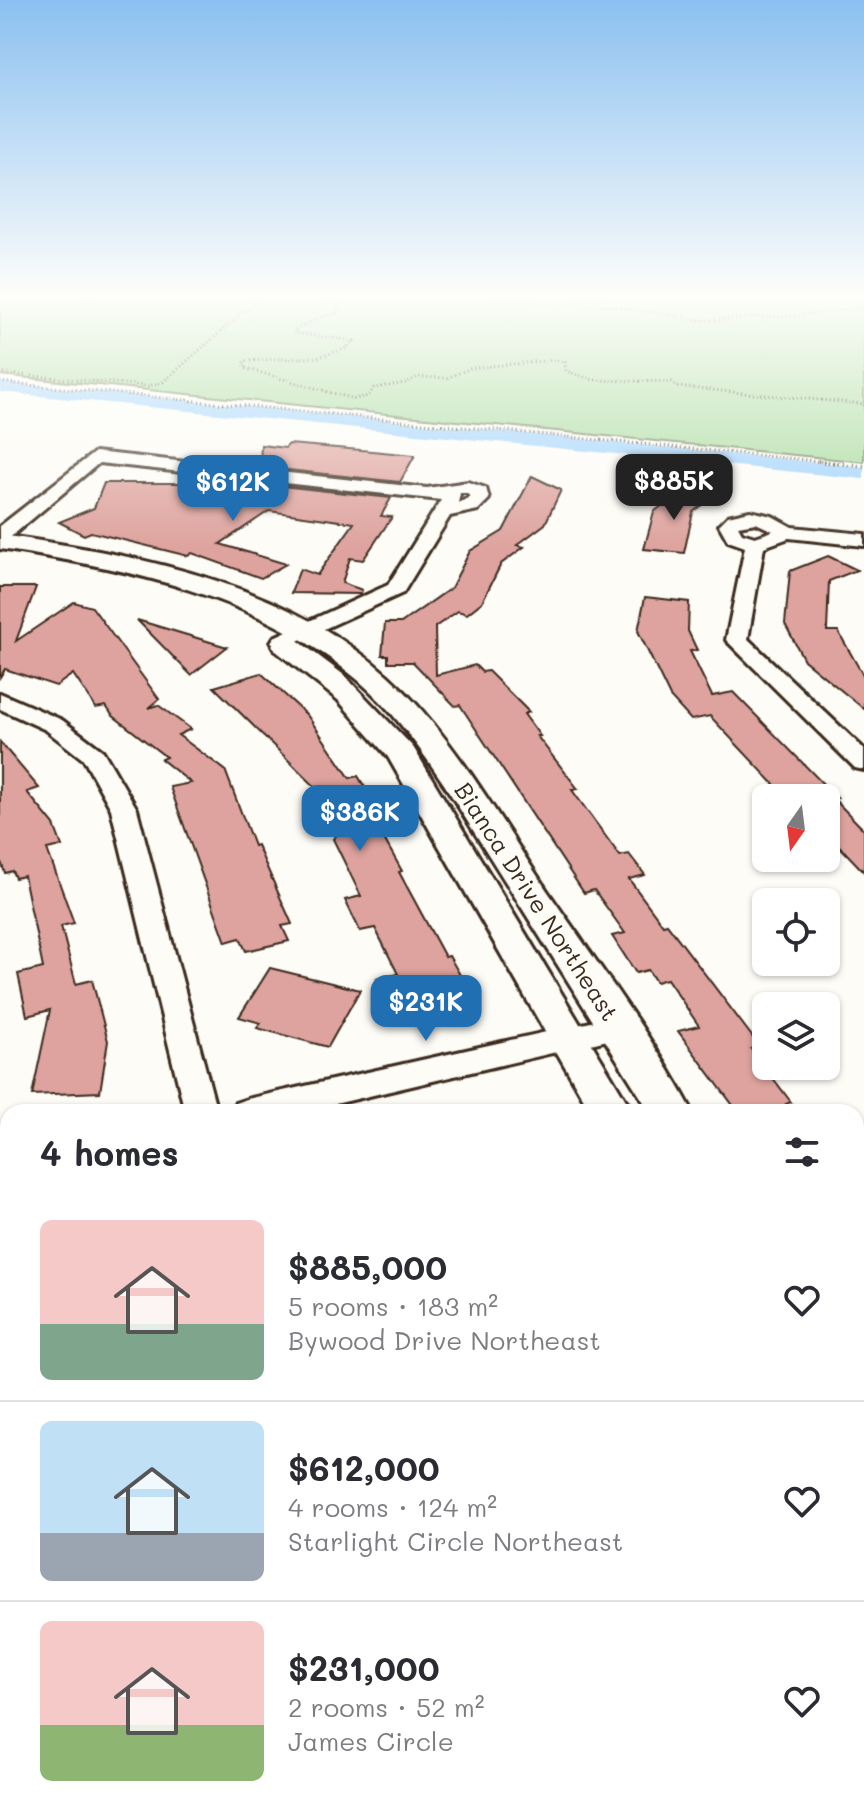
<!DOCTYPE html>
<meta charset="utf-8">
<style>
:root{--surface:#fff;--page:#f2f2f3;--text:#2b2b33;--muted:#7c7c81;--line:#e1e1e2;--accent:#1f6fb2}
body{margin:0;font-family:Mali,sans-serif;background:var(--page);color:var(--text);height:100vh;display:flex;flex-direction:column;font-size:30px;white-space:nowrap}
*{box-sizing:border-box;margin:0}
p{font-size:26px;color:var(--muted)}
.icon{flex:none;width:44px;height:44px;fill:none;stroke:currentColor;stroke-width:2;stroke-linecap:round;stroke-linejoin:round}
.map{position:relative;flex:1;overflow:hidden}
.side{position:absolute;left:0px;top:1104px;width:864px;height:712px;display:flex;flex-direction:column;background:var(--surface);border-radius:24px 24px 0 0;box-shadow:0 2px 6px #0004}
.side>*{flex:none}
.needle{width:52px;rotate:194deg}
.tools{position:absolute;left:752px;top:784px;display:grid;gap:16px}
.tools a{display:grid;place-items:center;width:88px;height:88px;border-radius:12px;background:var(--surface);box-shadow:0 2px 6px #0004;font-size:40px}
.price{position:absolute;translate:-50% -68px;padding:0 18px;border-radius:16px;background:var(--accent);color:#fff;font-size:26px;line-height:52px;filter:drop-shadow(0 2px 4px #0008)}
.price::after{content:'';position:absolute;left:50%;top:48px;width:24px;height:18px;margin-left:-12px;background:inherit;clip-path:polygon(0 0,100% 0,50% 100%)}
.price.active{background:#222;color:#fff}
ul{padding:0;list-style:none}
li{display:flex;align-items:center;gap:24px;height:200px;padding:0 40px}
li+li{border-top:2px solid var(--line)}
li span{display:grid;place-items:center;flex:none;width:224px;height:160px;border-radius:12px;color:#555}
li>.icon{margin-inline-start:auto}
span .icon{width:96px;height:96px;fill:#fffc;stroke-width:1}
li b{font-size:34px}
h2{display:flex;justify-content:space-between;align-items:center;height:96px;padding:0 40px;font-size:34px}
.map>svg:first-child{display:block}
</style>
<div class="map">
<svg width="864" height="1816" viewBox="0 0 864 1816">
<rect width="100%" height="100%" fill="#fdfcf7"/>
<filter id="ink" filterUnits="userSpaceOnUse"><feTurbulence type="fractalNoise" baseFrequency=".0125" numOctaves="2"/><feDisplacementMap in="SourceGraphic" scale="16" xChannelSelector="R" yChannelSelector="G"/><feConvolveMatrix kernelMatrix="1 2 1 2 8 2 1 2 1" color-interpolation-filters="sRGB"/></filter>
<g filter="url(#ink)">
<path fill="#f4e1dc" d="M8,1445v363h848v-244l8,14v238h-864v-369z"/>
<g fill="#a7da9c" stroke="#71825d" stroke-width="2">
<path d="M0,294h864v168l-864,-87z"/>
<path d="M8,1491v317h109l1,8h-118v-322z"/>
</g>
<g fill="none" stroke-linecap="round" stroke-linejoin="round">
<path fill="#a0d2fd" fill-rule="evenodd" d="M0,382l864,85v12l-864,-87z"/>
</g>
<g fill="#dea39e" stroke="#3b2a1e" stroke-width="2">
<path d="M289,444l72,6 54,5 -15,27 -140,-15 1,-22 24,3z"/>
<path d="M532,476l29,14 -16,34 -28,21 7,2 -23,17 -19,38 -15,12 -9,-3 -23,16 1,48 39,-10 7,7 6,-1 41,41 -5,2 16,22h-3l41,53 -6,1 48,66 9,-2 16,21 -16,4 34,46 4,-1 93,123 -9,2 40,53 -5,2 6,8h-54l-60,-81 21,-5 -32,-47 -11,3 -8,-12 -12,3 -24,-37 13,-3 -31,-43 -10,3 -124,-188 -5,1 -42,-44h-25v-7h-6l3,-32h16l50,-35 19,-37 33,-20z"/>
<path d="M104,483h149l138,15 -10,18 11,1 -29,43 -13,-2 -8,25 20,7 -1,4 -70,-1 9,-24 17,6 37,-52 -85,-12 -49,33 66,20 -25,14 -69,-25 -4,3 -97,-24 -7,3 -25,-13 35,-14z"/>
<path d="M682,489l30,8 -19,15 -9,41 -40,-4 10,-37z"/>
<path d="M828,556l29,14 -28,11 -2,50h11l26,46v32l-60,-49 -19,-36 5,-53z"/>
<path d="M0,587h36l-20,54 58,-39 18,5 67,92 -11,9 10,-3 33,24 -13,6 47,35 29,76 3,-1 35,79 -10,2 7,15 -43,10 -6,-13 -14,4 -56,-155 21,-4 -30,-24 5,-2 -54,-42 -6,-9 -10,2 -23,-34 -17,12 -51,-17 -5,8z"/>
<path d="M645,597l44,5 -1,29 9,19 -7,1 22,45 21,-4 104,106h-4l31,32v42l-38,-40v-34h-39l-77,-82 -19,4 -21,-23 -32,-66z"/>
<path d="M137,620l90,27 -36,28z"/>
<path d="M261,673l46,42 43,63 8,-2 25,41 -10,2 29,52 -3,1 46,85 4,-1 29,50 -54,14 -13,-26 -24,6 -10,-21 21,-5 -23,-46 -15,3 -15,-31 16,-4 -28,-57 16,-19 -135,-133z"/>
<path d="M0,742l39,46 -12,4 27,33 8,21 -15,3 27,74 -13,3 15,58 16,-4 16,61 -8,51 -68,3 18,-85 -23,6 -9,-42 25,-6 -19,-92 -9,2 -3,-7 -7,2 -5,-14z"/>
<path d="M270,968l90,22 -32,57 -71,-19 4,-5 -22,-6z"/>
</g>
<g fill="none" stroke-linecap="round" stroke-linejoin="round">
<defs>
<g id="service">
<path d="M147,1808h24l2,8h-24z"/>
<path d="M805,1808h32l3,8h-32z"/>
</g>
<g id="minor">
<path d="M95,452l332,36 41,-6 18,6 3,11 -11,11 -28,6 -47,77 -121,55 -11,-6 3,-5 114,-52 53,-85 -342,-37 -92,77 -7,2v-16zM460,493h6l5,4 -13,6z"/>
<path d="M750,511l22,5 20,11 72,7v12l-75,-8 -25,9 -16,92 116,110v21l-9,-2 -129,-128 19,-93 -17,-6 -9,-16 9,-9zM756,523l17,8 -18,6 -13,-4 -4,-7z"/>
<path d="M0,693l62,27 41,31 34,58 80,303h-32l-74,-303 -27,-49 -38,-30 -46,-21z"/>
<path d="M618,1016l11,3 4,8 -4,8 -328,77h-70l4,-9 12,-4z"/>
<path d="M8,1163v28l-8,2v-28z"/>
<path d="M864,1472v42l-8,3v-42z"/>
</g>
<g id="tertiary">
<path d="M0,535c142,20 300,50 405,157 56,58 97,131 141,197 50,73 105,145 147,223h-43l-206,-328c-25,-37 -51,-74 -86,-104 -99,-85 -232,-112 -358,-131z"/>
<path d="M286,637l10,2 48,36 69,72 220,365h-42l-203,-355 -50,-57 -62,-49 -4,-6 4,-6z"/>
<path d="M856,1383l8,3v58l-8,-3z"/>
<path d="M856,1496l8,3v65l-8,-4z"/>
</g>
</defs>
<use href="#service" stroke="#3b2a1e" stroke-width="6"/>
<use href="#minor" stroke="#3b2a1e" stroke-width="6"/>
<use href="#tertiary" stroke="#3b2a1e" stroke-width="6"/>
<g stroke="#3b2a1e" stroke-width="3" stroke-dasharray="1 3" stroke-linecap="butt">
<path d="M316,294l27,10 -7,5 2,5 -16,2 -28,14 1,3 59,8 -9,8 -26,8 -75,4v7l110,31 14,-3 6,-8 32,-5 12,-6 29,1 24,-10 83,-8 11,2 1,9 27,9 79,2 6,5 186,17"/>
<path d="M489,294l59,11h58l96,15 94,-4 68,-9"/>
<path d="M0,373l148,13 15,-4 101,-88"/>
<path d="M0,382l838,81"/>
</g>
<path stroke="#3b2a1e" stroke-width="4" stroke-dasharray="1 4" stroke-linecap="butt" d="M818,461l46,5"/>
<use href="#service" fill="#fdfcf7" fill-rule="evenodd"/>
<use href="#minor" fill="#fdfcf7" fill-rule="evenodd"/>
<use href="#tertiary" fill="#fdfcf7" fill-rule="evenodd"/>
</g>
</g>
<linearGradient id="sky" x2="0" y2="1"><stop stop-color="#8bc0f0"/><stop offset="0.54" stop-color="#fefefb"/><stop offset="1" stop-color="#fefefb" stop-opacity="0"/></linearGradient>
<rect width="864" height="548" fill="url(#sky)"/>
<g text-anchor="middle" stroke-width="7" stroke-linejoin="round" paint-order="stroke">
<g font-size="24" fill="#3b2a1e" stroke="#fdfcf7">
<text transform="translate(536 902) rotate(57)" y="8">Bianca Drive Northeast</text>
</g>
</g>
</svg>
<div class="tools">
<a><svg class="needle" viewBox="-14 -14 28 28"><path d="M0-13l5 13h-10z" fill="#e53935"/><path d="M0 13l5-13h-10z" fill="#7c7c81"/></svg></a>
<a><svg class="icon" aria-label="locate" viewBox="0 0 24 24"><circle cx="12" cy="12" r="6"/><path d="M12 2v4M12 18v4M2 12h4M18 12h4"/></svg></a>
<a><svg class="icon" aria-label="layers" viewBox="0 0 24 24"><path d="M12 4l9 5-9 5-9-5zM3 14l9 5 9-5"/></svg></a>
</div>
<b class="price active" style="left:674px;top:522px">$885K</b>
<b class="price" style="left:233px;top:523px">$612K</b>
<b class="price" style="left:360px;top:853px">$386K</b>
<b class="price" style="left:426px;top:1043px">$231K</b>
<section class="side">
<h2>4 homes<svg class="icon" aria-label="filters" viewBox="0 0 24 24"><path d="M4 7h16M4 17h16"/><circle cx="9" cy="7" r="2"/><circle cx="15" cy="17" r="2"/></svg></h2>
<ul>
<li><span style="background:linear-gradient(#f6c9c9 65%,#7fa58c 0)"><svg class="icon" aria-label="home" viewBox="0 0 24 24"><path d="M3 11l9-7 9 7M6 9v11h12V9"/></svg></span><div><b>$885,000</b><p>5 rooms · 183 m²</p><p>Bywood Drive Northeast</p></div><svg class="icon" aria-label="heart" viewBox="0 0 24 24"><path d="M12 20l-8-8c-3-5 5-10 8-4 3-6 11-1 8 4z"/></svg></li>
<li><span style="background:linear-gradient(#bfe0f5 70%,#9aa5b1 0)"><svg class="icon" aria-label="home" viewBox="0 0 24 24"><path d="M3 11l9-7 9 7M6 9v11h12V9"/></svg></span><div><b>$612,000</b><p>4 rooms · 124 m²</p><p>Starlight Circle Northeast</p></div><svg class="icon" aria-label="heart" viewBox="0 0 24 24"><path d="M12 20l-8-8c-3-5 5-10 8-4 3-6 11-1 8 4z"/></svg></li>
<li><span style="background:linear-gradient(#f6c9c9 65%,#8fb573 0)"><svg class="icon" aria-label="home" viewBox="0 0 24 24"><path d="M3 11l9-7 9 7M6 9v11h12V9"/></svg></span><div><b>$231,000</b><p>2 rooms · 52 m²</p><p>James Circle</p></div><svg class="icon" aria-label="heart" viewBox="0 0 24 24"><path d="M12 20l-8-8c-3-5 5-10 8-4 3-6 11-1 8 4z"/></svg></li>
</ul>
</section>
</div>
